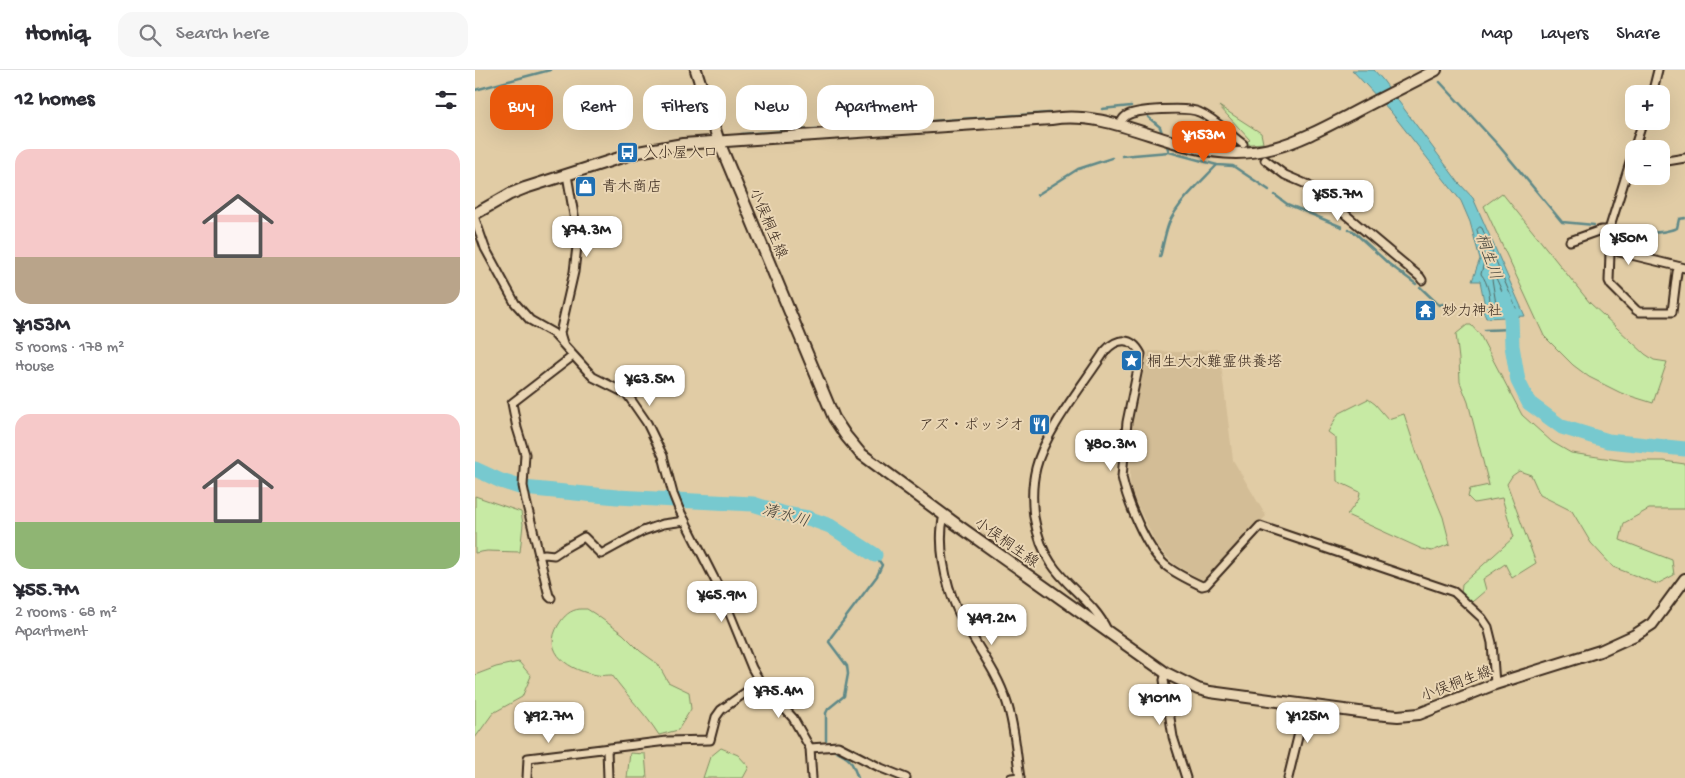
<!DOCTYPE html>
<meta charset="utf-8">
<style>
:root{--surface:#fff;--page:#f7f7f7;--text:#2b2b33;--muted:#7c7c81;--line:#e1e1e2;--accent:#ea580c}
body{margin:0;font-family:"Gochi Hand","Klee One",sans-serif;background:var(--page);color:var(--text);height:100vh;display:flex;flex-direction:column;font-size:19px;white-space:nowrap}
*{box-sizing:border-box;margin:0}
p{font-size:16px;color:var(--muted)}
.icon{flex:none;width:28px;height:28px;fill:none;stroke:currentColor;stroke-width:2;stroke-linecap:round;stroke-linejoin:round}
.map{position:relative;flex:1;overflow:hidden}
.side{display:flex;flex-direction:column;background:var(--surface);width:475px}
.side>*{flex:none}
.top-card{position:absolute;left:15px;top:15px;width:475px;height:45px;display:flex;gap:10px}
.buttons{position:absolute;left:1150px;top:15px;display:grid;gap:10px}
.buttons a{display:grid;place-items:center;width:45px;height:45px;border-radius:10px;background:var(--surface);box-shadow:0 5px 20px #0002;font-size:25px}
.price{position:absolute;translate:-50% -42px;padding:0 11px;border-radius:10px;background:#fff;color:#222;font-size:16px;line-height:32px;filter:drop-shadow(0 1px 2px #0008)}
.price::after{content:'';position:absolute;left:50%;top:30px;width:15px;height:11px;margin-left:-8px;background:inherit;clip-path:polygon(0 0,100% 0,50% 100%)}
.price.current{background:var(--accent);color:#fff}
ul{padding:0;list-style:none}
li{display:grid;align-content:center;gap:10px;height:265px;padding:0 15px}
li span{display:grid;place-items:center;height:155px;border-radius:15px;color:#555}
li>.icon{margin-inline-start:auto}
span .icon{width:90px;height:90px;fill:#fffc;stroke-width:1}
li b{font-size:21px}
h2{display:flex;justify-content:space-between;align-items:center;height:60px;padding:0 15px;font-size:21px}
.tag{padding:0 18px;border-radius:15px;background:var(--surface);box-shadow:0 5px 20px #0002;font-size:18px;line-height:45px}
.tag.current{background:var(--accent);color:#fff}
header{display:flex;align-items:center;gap:30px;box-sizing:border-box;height:70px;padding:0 25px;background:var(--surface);border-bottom:1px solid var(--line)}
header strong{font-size:24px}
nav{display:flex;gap:28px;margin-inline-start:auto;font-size:18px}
.search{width:350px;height:45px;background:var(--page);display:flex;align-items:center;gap:12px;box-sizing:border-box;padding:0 18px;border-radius:15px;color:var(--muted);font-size:19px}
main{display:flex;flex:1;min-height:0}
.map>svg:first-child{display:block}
</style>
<header>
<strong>Homiq</strong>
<div class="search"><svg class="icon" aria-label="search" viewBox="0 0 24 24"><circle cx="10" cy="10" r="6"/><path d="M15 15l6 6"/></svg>Search here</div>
<nav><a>Map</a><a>Layers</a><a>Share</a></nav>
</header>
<main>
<section class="side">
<h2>12 homes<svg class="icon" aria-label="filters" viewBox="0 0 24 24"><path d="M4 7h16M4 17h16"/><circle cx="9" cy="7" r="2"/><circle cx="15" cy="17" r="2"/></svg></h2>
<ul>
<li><span style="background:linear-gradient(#f6c9c9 70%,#b9a48a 0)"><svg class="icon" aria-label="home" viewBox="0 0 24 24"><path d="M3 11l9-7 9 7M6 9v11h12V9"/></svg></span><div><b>¥153M</b><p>5 rooms · 178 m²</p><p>House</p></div></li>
<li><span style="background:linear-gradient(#f6c9c9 70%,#8fb573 0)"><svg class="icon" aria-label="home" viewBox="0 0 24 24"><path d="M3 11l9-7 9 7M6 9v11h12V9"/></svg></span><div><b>¥55.7M</b><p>2 rooms · 68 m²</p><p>Apartment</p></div></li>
</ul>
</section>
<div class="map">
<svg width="1210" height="708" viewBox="0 0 1210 708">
<rect width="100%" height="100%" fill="#e1cca5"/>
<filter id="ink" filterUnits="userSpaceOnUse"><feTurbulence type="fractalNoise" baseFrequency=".02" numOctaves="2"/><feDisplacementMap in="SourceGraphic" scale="10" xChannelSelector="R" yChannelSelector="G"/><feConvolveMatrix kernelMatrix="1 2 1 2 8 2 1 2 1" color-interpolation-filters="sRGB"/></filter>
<g filter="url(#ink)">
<path fill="#d3bd96" d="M744,279l14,111 33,56 -60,63 -4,1 -28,-16 -17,-18 -23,-48 -4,-14v-42l4,-35 15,-56 30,1z"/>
<g fill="#c7eaa4" stroke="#818a61">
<path d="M744,36l42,27 2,10 -23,2 10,-5z"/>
<path d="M1027,123l88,110 55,51 9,6 13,2 -14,41 -32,-10 -32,-16 -16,-12 -29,-29 -60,-130z"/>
<path d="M992,255h4l9,10 42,80 30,27 19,11 54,8h39l21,3v45h-36l-25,14 -4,17 52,20 2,15 -17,9 -44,-17 -22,-24 -19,-32 -32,-16 -9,-20 -12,-4 -7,5 -5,8 29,79 -24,15 -7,-14 -22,15 3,11 -14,12 -11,-8 1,-10 52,-47 -12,-39 -28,5 -6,-6 2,-8 19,-4 -21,-83 -8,-20 -1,-23 -3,-25z"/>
<path d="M893,329l7,5 13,15 16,-5 13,40 26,63 7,27 -18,7 -10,-2 -75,-34 12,-16 1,-7 -23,-11 -1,-43 -8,-6 10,-18z"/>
<path d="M0,426l46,16 2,12 -3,28 -33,-1 -12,2z"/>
<path d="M105,539h7l8,5 28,20 17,17 18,13 10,18 21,10 2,17 -13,21 -19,5c-14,-22 -32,-39 -47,-60 -5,0 -10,1 -15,0 -26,-4 -57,-22 -38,-51 5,-8 11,-14 21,-15z"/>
<path d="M44,592l12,14 -9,21 -29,16 -18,25v-63l21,-8z"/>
<path d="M246,678l17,7 11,12 -6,11h-40l7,-21z"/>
<path d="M155,683l15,1 2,24h-20z"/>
</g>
<path fill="#77c9cf" stroke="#5f8988" d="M877,0h22l8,9 77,104 14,15 52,118 -39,2 -4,-10 3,-2 -5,-25h-8l8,-22 -10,-37 -9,-21 -70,-89z"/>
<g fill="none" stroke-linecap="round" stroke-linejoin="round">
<g stroke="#536a65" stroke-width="1">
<path d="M1005,157l2,1 34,80 -1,3 -24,2 -2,-2c3,-10 -1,-29 -8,-37l4,-16 -8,-28z"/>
<path d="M1019,206l2,2 11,24 -2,3 -7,1 -2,-2 -4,-25z"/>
</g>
<g stroke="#5f8988" stroke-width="2.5">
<path d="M965,12l59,64 63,76 32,3"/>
<path d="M0,20l75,-20"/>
<path d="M627,39l29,-3"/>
<path d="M673,47l12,10 3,9"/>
<path d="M266,64l308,-21"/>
<path d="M691,73l3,9 48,13 16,1 36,24"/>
<path d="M647,86l47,-4"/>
<path d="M562,125l41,-26 34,-11"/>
<path d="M800,125l12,9 55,23"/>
<path d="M1141,158c21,4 40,8 61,0l2,-9 6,-1"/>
<path d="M874,160l4,1 36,33 27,20"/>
<path d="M685,187c3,-11 5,-24 9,-34 10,-22 32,-41 48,-58"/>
<path d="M945,217l19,18 4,-1"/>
<path d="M1010,260l27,-1"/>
<path d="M351,670v-27l2,-4 16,-13 4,-22 -1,-8 -18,-24 2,-5 46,-61 5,-11 -7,-10"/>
<path d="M360,681c17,8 16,10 23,27"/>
</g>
<g stroke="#77c9cf" stroke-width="15">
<path d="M1029,228l7,19 1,29 6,35 11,22 33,24 46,14 77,8"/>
<path d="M0,399l26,12 22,7 94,9 136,7 32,10 23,4 22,8 45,29"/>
</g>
<defs>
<g id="street">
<path d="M1177,24l6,-24"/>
<path d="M645,55c1,-3 3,-7 6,-9 9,-7 63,-9 73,-4 17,7 30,22 44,32"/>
<path d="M1159,79l9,-28"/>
<path d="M1159,80l-25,80c-1,10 0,18 10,22l66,16"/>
<path d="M790,90l20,15 21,9 15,10 99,83 2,3"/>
<path d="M1186,92l24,-4"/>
<path d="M0,149l10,29 30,55 15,17 23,13 40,44 34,17 20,29 16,33 10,38 6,15 42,83 31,76 8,14 33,36 17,30 2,30"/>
<path d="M1095,171l31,-11h8"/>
<path d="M1138,179l-3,4 -1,28 2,4 25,25 3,2h33l5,-40 2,-5"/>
<path d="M88,273l-3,-10 14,-61 4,-34 -11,-63"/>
<path d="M469,445c-7,28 1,68 13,94 15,32 39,59 50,94 8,24 9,50 13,75"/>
<path d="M64,485l6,-1 9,1 9,-6 21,-12 17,17 42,-23 20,-7 22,-3"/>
<path d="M76,528l-2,-2 -23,-95 -3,-15 2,-32 -8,-26 -5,-25 61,-47"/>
<path d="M632,560c-12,-27 -40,-42 -56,-67 -9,-13 -14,-29 -17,-46 -2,-16 -2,-33 2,-49 9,-37 48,-84 69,-117 12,-13 27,-15 36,3l-14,68 -5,55c5,24 24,71 43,88 11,9 24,15 37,21l4,-1 54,-59 194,66 28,26 6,9 4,16 3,41"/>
<path d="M691,603l-2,7 9,57 13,41"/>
<path d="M335,678l28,-2 43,22 25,10"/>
<path d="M132,679l1,29"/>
<path d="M52,708l1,-20 139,-17 43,-1 6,-23 5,-7 39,-28"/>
<path d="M536,708l9,-1"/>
<path d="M813,708l18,-74"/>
</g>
<g id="secondary">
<path d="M221,0l23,72 115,276 12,18 14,17 96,71 210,149 32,16 12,3 164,22 24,2 21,-2 76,-30 105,-33 35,-16 17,-11 33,-45"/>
<path d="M0,144l35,-20 15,-6 113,-36 45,-8 368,-25c49,-8 94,17 141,28 64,17 103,-4 159,-33 28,-15 57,-29 85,-44"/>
</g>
</defs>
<use href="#street" stroke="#3b2a1e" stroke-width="11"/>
<use href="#secondary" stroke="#3b2a1e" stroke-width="14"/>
<use href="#street" stroke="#ead6b4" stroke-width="7"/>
<use href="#secondary" stroke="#ead6b4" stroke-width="10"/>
</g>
</g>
<defs>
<symbol id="bus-square" viewBox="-11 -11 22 22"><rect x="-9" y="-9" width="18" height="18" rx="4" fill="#1f6fb2" stroke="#ead6b4"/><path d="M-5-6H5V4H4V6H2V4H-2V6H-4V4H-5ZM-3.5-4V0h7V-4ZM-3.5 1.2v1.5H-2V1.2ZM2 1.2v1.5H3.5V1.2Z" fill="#fff"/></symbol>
<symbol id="shop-square" viewBox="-11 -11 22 22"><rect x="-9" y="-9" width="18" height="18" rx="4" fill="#1f6fb2" stroke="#ead6b4"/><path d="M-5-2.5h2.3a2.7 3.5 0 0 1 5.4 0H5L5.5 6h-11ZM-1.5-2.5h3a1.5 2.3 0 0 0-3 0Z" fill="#fff"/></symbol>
<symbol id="temple-square" viewBox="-11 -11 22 22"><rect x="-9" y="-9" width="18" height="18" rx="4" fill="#1f6fb2" stroke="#ead6b4"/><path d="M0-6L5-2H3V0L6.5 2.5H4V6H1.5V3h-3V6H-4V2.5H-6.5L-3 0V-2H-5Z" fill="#fff"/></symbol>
<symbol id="sight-square" viewBox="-11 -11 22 22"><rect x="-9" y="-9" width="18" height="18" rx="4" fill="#1f6fb2" stroke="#ead6b4"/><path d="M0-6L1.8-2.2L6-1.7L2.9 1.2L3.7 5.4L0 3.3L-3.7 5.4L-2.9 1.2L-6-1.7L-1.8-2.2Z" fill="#fff"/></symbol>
<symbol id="restaurant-square" viewBox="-11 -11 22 22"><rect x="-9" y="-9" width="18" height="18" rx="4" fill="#1f6fb2" stroke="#ead6b4"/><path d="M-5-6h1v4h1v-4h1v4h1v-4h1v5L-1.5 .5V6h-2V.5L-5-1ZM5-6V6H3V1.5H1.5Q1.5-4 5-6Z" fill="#fff"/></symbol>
</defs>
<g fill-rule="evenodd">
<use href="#bus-square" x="140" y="70" width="25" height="25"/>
<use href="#shop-square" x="98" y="104" width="25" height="25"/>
<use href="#temple-square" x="938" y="228" width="25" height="25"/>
<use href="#sight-square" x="644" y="278" width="25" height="25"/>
<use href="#restaurant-square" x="552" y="342" width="25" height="25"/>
</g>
<g text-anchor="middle" stroke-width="4" stroke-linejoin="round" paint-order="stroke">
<g font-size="15" fill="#3b2a1e" stroke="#ead6b4" text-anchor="start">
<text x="168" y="87">入小屋入口</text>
<text x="127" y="121">青木商店</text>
<text x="967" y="245">妙力神社</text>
<text x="672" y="296">桐生大水難霊供養塔</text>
<text x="549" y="359" text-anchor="end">アズ・ポッジオ</text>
</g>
<g font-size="15" fill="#3b2a1e" stroke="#ead6b4">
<text transform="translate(294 153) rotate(67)" y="5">小俣桐生線</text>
<text transform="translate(532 472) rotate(35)" y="5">小俣桐生線</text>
<text transform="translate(981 613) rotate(-21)" y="5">小俣桐生線</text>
</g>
<g font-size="16" font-style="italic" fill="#444239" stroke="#ead6b4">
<text transform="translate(1015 186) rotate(71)" y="6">桐生川</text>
<text transform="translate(311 444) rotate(16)" y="6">清水川</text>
</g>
</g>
</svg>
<div class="buttons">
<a>+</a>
<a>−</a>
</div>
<b class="price current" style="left:729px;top:93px">¥153M</b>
<b class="price" style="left:863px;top:152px">¥55.7M</b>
<b class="price" style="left:112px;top:188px">¥74.3M</b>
<b class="price" style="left:1154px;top:196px">¥50M</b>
<b class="price" style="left:175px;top:337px">¥63.5M</b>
<b class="price" style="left:636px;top:402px">¥80.3M</b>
<b class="price" style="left:247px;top:553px">¥65.9M</b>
<b class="price" style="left:517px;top:576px">¥49.2M</b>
<b class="price" style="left:304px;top:649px">¥75.4M</b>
<b class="price" style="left:685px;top:656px">¥101M</b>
<b class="price" style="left:74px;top:674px">¥92.7M</b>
<b class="price" style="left:833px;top:674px">¥125M</b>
<div class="top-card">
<a class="tag current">Buy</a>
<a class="tag">Rent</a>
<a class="tag">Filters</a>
<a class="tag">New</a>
<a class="tag">Apartment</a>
</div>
</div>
</main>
